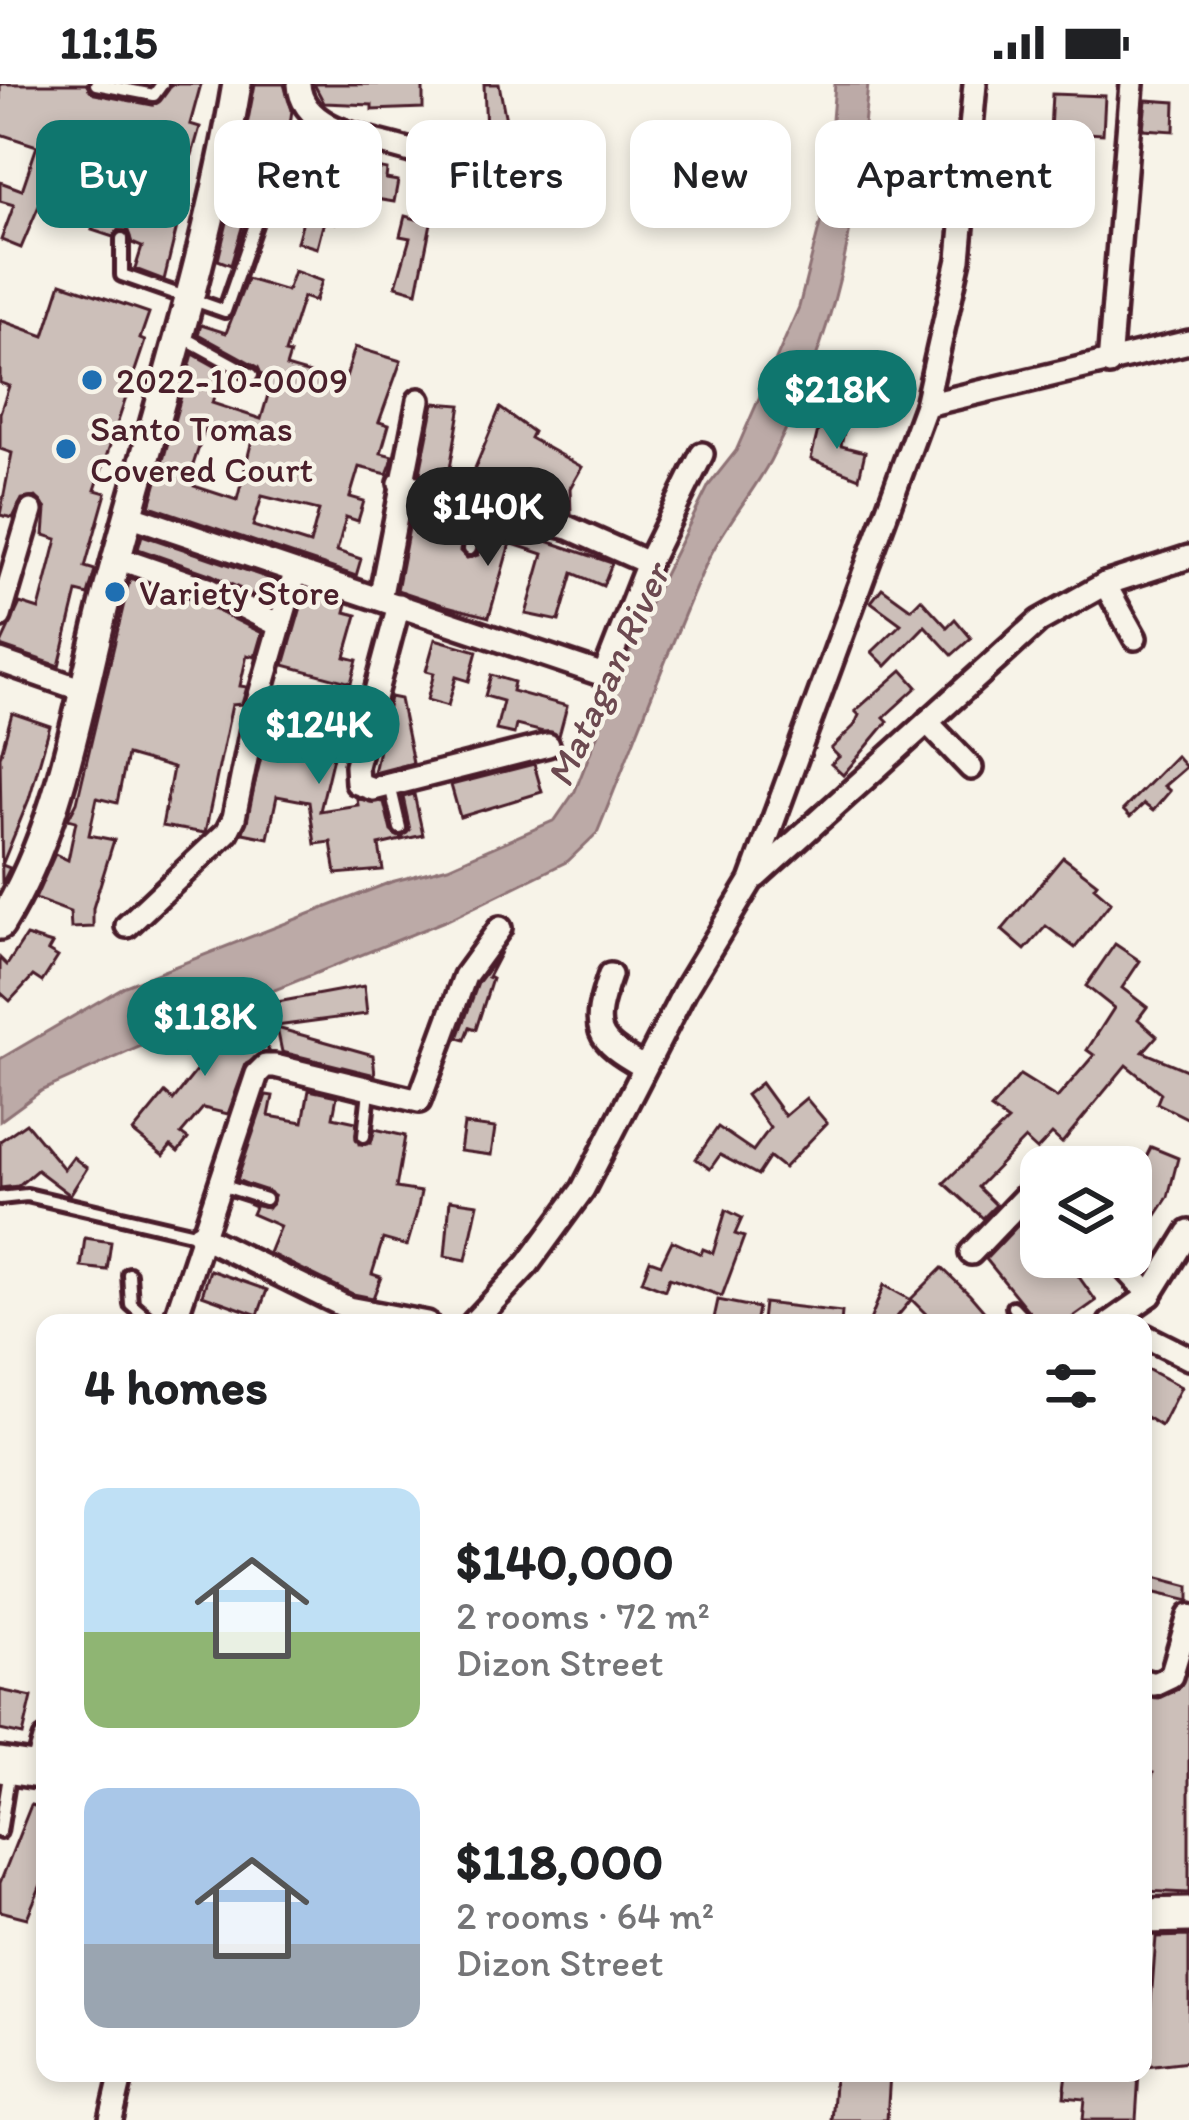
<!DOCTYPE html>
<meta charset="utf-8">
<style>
:root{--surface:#fff;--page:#f6f6f6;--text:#202124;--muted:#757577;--accent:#0f766e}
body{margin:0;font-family:Itim,sans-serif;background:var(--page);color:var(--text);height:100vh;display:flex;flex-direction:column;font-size:45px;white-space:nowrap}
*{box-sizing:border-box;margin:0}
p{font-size:39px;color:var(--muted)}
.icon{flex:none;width:66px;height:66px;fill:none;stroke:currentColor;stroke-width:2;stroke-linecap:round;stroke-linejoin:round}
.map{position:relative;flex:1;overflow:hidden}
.details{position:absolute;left:36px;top:1230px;width:1116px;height:768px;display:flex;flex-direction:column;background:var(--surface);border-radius:24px;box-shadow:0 6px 18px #0003}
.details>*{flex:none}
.guide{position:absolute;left:36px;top:36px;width:1119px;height:108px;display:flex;gap:24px}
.buttons{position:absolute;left:1020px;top:1062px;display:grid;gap:24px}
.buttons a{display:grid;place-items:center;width:132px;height:132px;border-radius:24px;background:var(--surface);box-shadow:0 6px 18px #0003;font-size:60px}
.price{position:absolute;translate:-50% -102px;padding:0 27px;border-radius:42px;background:var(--accent);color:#fff;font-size:39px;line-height:78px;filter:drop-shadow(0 3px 6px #0008)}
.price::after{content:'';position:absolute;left:50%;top:72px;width:36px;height:27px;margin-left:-18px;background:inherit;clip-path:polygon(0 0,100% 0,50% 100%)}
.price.active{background:#222;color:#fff}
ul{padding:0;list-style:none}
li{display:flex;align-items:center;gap:36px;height:300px;padding:0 48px}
li span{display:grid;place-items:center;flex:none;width:336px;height:240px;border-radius:24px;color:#555}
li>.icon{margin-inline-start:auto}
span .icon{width:144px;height:144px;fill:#fffc;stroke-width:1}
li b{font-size:51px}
h2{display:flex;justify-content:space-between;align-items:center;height:144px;padding:0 48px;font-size:51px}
.tag{padding:0 42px;border-radius:24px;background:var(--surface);box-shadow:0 6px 18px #0003;font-size:42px;line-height:108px}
.tag.active{background:var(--accent);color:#fff}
.status{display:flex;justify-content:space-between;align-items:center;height:84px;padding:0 60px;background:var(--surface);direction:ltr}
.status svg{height:33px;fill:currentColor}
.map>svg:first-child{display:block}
</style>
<div class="status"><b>11:15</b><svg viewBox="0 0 49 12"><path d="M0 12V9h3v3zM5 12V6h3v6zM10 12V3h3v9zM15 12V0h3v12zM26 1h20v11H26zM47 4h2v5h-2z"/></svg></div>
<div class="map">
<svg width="1189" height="2036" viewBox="0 0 1189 2036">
<rect width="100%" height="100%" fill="#f7f3e8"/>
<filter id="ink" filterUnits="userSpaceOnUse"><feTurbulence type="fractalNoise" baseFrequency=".00833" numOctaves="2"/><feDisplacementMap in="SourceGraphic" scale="24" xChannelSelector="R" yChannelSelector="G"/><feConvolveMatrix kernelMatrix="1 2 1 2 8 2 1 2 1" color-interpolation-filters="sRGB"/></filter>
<g filter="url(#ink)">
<path fill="#bcaaa7" stroke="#8e7275" stroke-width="3" d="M835,0h33c-13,145 -29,245 -98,377 -19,35 -46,65 -63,101 -40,89 -73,181 -110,271l-29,28 -118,58 -264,107 -145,65 -41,30v-62l125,-73 266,-104 57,-15 107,-47 20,-29 72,-182 62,-124 27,-34 63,-144 26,-103z"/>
<g fill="#ccbfb9" stroke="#4a1f2b" stroke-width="3" fill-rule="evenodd">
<path d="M0,0h86l8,10 59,11 19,-21h29l-11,40 10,3 -8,28 -73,-21 -13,36 78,28 -20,82 -29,-11 7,-22 -10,-4 -4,-12 -10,-1 -5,7 -21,-7 15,-43 -53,-17 -33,78 -20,-8 13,-35 -14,-4v-19l22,8 15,-44 -37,-12z"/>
<path d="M255,0h29l8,26 -4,29 54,8 -2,14 47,9 -1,9 12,2 -4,21 -53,-9 -6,30 -11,-2 -7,27 -20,-6 7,-25 -16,-3 2,-10 -55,-17z"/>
<path d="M314,0h109v24l-51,2v-5l-48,-2z"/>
<path d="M484,0h15l9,47 -22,1z"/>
<path d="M1052,10l53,2 -2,38 -53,-3z"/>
<path d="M1146,16l29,2 -1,29 -31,-2z"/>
<path d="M231,122l16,5 -16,54 -13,-5z"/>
<path d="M405,132l26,7 -14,69 -21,-6 14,-48 -10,-2z"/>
<path d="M294,187l28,10 -7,20 -12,-4 -18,56 5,1 -4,13 58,17 11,-37 46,14 -22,61 10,3 -8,28 12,3 -2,8 -4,10 -28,-7 -9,30 14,4 -6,20 -12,-4 -9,34 24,8 -5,17 -206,-70 43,-152 29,16 -10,33 49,16 9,-31 -15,-4 7,-8 -4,-9 -60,-33 3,-9 25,8 21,-54 40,12zM206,342l46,14 -15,60 -43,-14 2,-7 -7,-2zM262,412l57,14 -9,34 -57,-18z"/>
<path d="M61,199l88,30 -9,26 5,2 -50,149 11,3 -21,74 10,3 -7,25 -11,-3 -18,74 -59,-20 20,-43 19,6 18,-70 -13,-4 2,-26 -10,-12 -14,2 -9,19 -13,-3 12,-62 -12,-4v-36l9,-27 -9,-3v-63l44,16z"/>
<path d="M434,319l27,2 -13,75 -28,-7z"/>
<path d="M500,324l33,24 -3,6 52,29 -12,21 1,25 -103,-28z"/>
<path d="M819,342l25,6 -3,14 24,6 -6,26 -48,-19z"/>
<path d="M414,418l17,5 -4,16 13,4 -2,16 6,1 6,-14 14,4 -4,17 7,7 11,-3 15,-32 119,40 -9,23 -30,-13 -14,48 -33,-7 17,-60 -33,-11 -21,74 -46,-12 -46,-15z"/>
<path d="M142,451l135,46 -6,23 -59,-29 -74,-26z"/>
<path d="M130,494l71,25 61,30 -7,24 -8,-2 -7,31 7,1 -5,17 -10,1 -27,128 -43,-7 11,-58 -46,-13 -10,48 -20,-5 -8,37 25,5 -21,68v19l-22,1 -1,-16 -35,-13 20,-45 13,6 8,-39 -8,-2 9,-17z"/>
<path d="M882,504l29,21 10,-10 26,28 8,-8 16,19 -19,17 -27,-29 -39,40 -14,-14 29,-28 -30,-22z"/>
<path d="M306,506l41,14 -2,8 12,3 -12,42 12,3 -6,23 -67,-18z"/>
<path d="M435,555l42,12 -8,30 -13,-4 -8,29 -21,-6 7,-27 -8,-2z"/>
<path d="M902,586l15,17 -33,30 4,4 -45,54 -12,-11 8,-7 -8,-8 23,-23 5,-11 -4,-4z"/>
<path d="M491,591l23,7 -2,9 55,15 -8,30 -43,-11 -2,9 -18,-4 7,-29 -18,-5z"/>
<path d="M276,610l68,17 -24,100 38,-6 -1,-6 27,3 7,29 10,7 9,-8 -7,-33 11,-3 9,41 -44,10 4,25 -47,4 -5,-32 -16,2 -6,-42 -32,-6 -9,42 -25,-5z"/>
<path d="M390,613l10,2 13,64 -39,10z"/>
<path d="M12,629l38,13 -21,73 -27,66 8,3 -8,16 -2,-127z"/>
<path d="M1176,672l10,11 -22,19 6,5 -17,20 -9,-7 -14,13 -7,-7z"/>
<path d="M534,680l8,28 -82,25 -9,-32z"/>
<path d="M1063,773l34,26 -3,4 17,15 -36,46 -29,-22 -21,24 -23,-20z"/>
<path d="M26,852l26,8 -4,7 10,6 -16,25 -9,-6 -23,25 -10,-9v-34l7,7z"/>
<path d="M1115,860l25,17 -18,27 25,19 -9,12 19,17 -14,16 46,19v48l-32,-16 4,-10 -35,-28 -64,78 -10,-9 -15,16 -12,-11 -47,48 18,18 -13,13 -39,-35 64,-62 -17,-12 29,-34 37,23 37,-43 -7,-5 27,-42 -28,-22z"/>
<path d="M501,868l-13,25 4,2 -16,50 -6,-2 -5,13 -7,-2 20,-55z"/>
<path d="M364,902l3,28 -91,12 -4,-23z"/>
<path d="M245,923l24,44 -23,13 -18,50 -25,-6 -22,26 7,5 -10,13 -7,-6 -8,10 -30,-24 32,-39 8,7 28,-35 -20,-34 21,-11 4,7z"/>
<path d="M277,944l96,27 2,20 -93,-23z"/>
<path d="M761,999l24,33 21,-18 21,25 -43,45 -14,-11 -12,18 -38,-20 -10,14 -14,-10 22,-32 35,24 17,-23 -24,-33z"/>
<path d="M309,1006l28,6 -4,21 23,5 3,22 12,-1 4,-14 30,7 -9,52 25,4 -4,20 -10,34 -24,-7 -11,35 9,3 -8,21 -20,-4 -84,-41 11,-27 -28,-12 3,-7 -7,-3 20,4 6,-12 -37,-16 29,-85 7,1 -4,20 34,6z"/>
<path d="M26,1039l38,46 9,-12 14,11 -17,27 -33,-25 -19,16 -18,2v-47z"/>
<path d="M464,1040l31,4 -4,27 -31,-4z"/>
<path d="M1151,1063l27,11 -10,39 -32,49 19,12 -8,12 -16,-18v-65z"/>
<path d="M450,1116l28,4 -12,56 -21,-4z"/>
<path d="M726,1126l16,8 -7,16 9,3 -22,59 -53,-18 -4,12 -23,-9 8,-21 11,4 11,-23 29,13 2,-5 10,4z"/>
<path d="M1021,1138l20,23v12h47l-14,13 22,31 -31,22h-27l-52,-64z"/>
<path d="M85,1154l26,4 -4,28 -26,-3z"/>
<path d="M942,1184l28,27 24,28h-59l-24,-24z"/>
<path d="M210,1186l57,20 -9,25 -56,-20z"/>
<path d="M884,1201l27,15 -19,23h-23z"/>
<path d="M718,1216l40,8 -3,15h-42z"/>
<path d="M764,1219l78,9 -1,11 -79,-2z"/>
<path d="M1143,1283l38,20 -20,39 -18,-11z"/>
<path d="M1143,1490l46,12v15l-46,-11z"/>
<path d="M1189,1584v225l-46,-2v-78l10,-40 -10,-2v-74l16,1 19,-9z"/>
<path d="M0,1606l32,7 -9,38 -23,-5z"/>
<path d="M31,1721l14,4v66l-18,43 -27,-7v-28z"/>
<path d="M1189,1852v125l-43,5 10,-129z"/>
<path d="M835,1989h55l-3,47h-56z"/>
<path d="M1067,1989h72l-3,47h-53l2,-21 -21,-2z"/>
</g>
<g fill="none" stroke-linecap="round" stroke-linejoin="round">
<defs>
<g id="service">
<path d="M96,0l58,11 8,-11"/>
<path d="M122,155v36l103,36 34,-98 -6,-11 -35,-10"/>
<path d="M179,251l73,40"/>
<path d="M470,465l10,-44"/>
<path d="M390,701l10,43"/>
<path d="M364,1052l5,-45"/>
<path d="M221,1101l44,14"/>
<path d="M0,1114l27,-3 172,40"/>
<path d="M129,1190l2,30 22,19"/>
<path d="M1013,1223l15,16"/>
<path d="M0,1748l10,-62"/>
</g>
<g id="minor">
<path d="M299,0c2,48 76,55 115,68"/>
<path d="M1109,280l23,-280"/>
<path d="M926,321l263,-63"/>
<path d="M400,399l169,45 79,35 54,-109"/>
<path d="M129,431l475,160 44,-112"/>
<path d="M117,474l90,31 72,36"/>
<path d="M1105,500l30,54"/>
<path d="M380,515l39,-199"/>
<path d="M399,521l-43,161 1,17 16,6 175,-44"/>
<path d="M0,532l31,-105"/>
<path d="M0,577l83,29"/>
<path d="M927,638l44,46"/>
<path d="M756,793l283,-256 66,-37 84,-27"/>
<path d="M127,842l100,-94 7,-14 22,-109 39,-136"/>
<path d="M610,891c-19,55 -16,64 34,92"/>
<path d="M199,1151l149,73 79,15"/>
<path d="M971,1169l70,-73"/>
<path d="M1115,1173l35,38"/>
<path d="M174,1239l83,-249 8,-8h10l144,35 46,-125 35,-48"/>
<path d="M473,1239l55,-59 55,-75 102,-199 66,-109 175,-476 33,-146 16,-175"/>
<path d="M1110,1239l40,-28 39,-63"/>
<path d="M1143,1251l46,23"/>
<path d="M1143,1597l11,3 17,-8 18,-60"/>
<path d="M36,1686l9,-30"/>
<path d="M111,2036l11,-47"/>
</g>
<path id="tertiary" d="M0,841c65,-105 79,-229 111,-346 44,-164 98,-328 126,-495"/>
<g id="primary">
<path d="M0,1681l45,7"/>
<path d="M1143,1832l46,-1"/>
</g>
</defs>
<use href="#service" stroke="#4a1f2b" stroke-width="20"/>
<use href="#minor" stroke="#4a1f2b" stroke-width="30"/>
<use href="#tertiary" stroke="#4a1f2b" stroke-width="36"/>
<use href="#primary" stroke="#4a1f2b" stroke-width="42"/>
<use href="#service" stroke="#f7f3e8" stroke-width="10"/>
<use href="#minor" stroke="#f7f3e8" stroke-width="21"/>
<use href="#tertiary" stroke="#f7f3e8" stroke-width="27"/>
<use href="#primary" stroke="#f7f3e8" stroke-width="33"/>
</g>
</g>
<g fill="#1f6fb2" stroke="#f7f3e8" stroke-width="4.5">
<circle cx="92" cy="296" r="12"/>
<circle cx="66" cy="365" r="12"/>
<circle cx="115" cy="508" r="12"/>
</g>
<g text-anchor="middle" stroke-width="9" stroke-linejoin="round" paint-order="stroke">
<g font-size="36" fill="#4a1f2b" stroke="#f7f3e8" text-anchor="start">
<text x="116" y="309">2022-10-0009</text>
<text x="90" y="357">Santo Tomas<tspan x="90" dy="41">Covered Court</tspan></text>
<text x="139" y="521">Variety Store</text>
</g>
<g font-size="39" font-style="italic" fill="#6c4950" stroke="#f7f3e8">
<text transform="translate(607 591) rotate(-65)" y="14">Matagan River</text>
</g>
</g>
</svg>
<div class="buttons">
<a><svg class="icon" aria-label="layers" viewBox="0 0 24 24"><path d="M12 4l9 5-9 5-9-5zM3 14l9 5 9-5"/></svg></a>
</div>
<b class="price" style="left:837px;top:368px">$218K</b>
<b class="price active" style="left:488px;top:485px">$140K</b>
<b class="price" style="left:319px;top:703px">$124K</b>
<b class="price" style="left:205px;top:995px">$118K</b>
<div class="guide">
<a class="tag active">Buy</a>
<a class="tag">Rent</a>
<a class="tag">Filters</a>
<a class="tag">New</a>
<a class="tag">Apartment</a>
</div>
<section class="details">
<h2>4 homes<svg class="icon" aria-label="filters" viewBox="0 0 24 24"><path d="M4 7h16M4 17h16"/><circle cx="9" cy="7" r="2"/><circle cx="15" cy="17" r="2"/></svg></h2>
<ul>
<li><span style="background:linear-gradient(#bfe0f5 60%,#8fb573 0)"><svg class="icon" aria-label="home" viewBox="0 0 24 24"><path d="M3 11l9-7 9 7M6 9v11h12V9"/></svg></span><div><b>$140,000</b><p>2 rooms · 72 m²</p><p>Dizon Street</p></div></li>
<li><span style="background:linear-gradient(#a9c7e8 65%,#9aa5b1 0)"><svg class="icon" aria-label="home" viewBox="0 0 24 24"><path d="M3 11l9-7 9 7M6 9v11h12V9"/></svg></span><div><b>$118,000</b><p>2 rooms · 64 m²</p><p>Dizon Street</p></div></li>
</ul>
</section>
</div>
